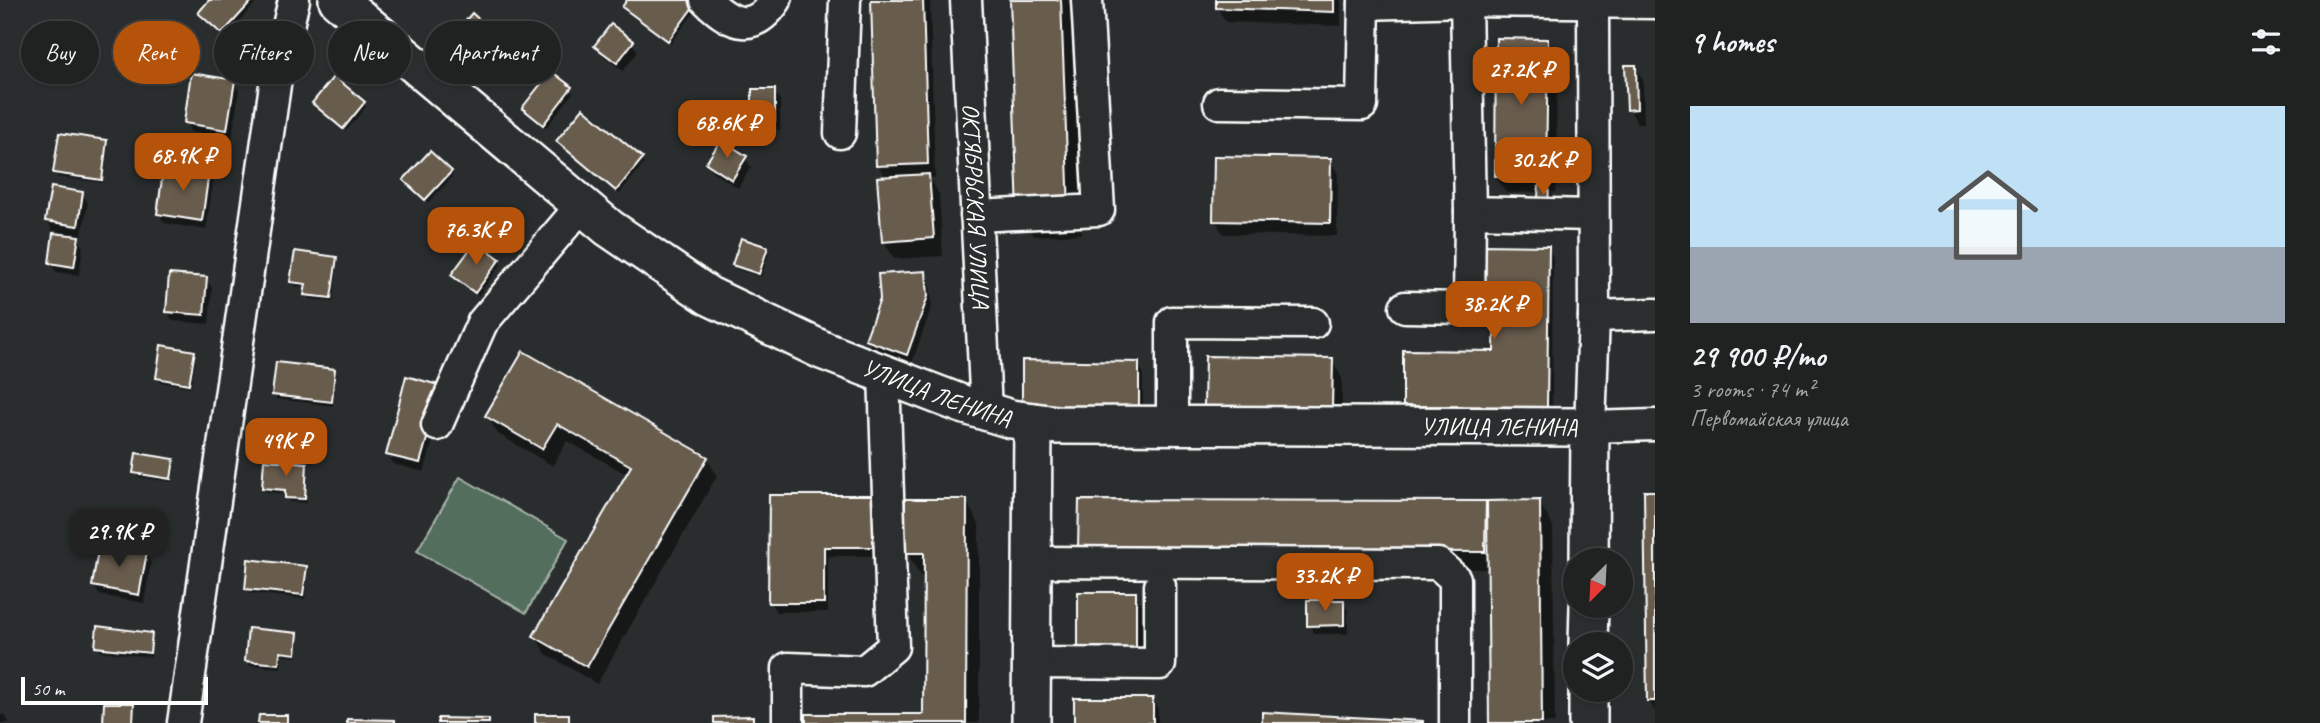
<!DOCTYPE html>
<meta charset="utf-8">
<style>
:root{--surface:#202222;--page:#282a2a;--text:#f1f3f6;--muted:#a2a4a5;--line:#3d3f40;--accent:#b45309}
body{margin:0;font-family:Caveat,sans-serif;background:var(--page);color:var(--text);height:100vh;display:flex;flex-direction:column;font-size:26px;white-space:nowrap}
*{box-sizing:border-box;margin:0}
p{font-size:23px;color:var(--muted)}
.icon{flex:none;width:38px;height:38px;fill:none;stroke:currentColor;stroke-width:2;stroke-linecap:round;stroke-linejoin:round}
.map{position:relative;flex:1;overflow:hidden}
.sheet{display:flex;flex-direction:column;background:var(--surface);width:665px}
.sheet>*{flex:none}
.hud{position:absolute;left:21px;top:21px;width:665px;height:63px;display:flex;gap:14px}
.needle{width:46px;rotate:204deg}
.tools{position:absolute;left:1563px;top:548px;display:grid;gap:14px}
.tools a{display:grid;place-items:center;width:70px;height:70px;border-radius:50%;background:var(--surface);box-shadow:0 2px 5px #0004,0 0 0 2px var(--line);font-size:35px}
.scale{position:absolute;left:21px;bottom:18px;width:187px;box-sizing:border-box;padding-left:7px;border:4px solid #fff;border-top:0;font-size:19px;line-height:24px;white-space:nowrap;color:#fff;-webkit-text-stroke:5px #2a2d2e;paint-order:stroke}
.price{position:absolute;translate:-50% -60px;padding:0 16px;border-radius:14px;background:var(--accent);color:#fff;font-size:23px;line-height:46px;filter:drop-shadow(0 2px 4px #0008)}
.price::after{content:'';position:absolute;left:50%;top:42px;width:21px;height:16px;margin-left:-10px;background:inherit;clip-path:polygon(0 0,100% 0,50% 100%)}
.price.on{background:#222;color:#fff}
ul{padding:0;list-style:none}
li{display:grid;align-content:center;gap:14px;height:371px;padding:0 35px}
li span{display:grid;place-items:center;height:217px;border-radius:0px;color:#555}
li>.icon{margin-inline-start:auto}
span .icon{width:126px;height:126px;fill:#fffc;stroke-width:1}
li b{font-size:30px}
h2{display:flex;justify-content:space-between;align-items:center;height:84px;padding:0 35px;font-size:30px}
.chip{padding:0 24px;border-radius:32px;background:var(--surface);box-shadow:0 2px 5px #0004,0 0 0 2px var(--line);font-size:24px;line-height:63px}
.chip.on{background:var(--accent);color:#fff}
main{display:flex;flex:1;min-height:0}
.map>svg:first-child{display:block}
</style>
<main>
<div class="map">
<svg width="1655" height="723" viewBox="0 0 1655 723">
<rect width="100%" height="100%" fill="#2a2d2e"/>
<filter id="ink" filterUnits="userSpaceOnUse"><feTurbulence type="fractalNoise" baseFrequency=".0143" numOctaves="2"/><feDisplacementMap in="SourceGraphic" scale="14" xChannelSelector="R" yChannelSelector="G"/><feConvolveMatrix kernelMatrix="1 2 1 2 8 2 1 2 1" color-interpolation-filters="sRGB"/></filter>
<g filter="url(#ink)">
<path fill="#536e5d" stroke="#a9b6ae" stroke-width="2" d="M460,477l108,62 -42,74 -109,-62z"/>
<g fill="#0007">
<path d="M212,0h40l3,4 -30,33 -25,-24z"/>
<path d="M629,0h60l8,9 -27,35 -44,-32 -2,-5z"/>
<path d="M873,0h57l5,178h-5l9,16 4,62 -49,3 -10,-18 2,-62 -8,-14z"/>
<path d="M1012,0h61l9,234 -48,2 -14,-24z"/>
<path d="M1218,0h123v26l-115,-4 -9,-14z"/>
<path d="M492,33l2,4 -23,27 -22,-22z"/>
<path d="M1547,41l10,18 -1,133h-5l5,8 -1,22 -15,-30 -34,1 -10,-17z"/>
<path d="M632,43l6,9 -15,19 -21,-16 -5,-9z"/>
<path d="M1635,67l8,13 1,43h-7l-8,-14z"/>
<path d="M234,82l5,9 -7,47 -41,-6 -5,-9z"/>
<path d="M570,88l3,5 -27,35 -22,-20z"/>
<path d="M774,91l6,9v30h-21l-5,-9z"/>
<path d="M314,103h50l2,4 -20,24z"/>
<path d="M583,111l61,53 -25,30 -61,-53z"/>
<path d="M106,142l2,4 -5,37 -46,-6 -2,-5z"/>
<path d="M745,158l6,9 -13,21 -25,-16 -5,-9z"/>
<path d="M1330,160l8,14 -1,62 -114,-2 -8,-14z"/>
<path d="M451,172l2,4 -25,27 -23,-23z"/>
<path d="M208,174l5,9 -7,47 -42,-7 -5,-9z"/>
<path d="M82,194l6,9 -6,32 -30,-5 -5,-10z"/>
<path d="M78,238l5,9 -4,28 -23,-3 -5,-9z"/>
<path d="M1548,248l5,9 -1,159 -142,-1 -6,-10 92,-52v-45h-10l-6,-10z"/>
<path d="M767,249l2,4 -8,24 -25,-8 -2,-5z"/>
<path d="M336,258l2,4 -5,40 -24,-3 -2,-12 -13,-1 -2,-4z"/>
<path d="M499,260l2,4 -23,32 -25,-21z"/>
<path d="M925,272l5,10 2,24 -20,57 -39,-13 -6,-10z"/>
<path d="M206,278l6,10 -3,36 -36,-3 -6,-9z"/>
<path d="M194,353l2,4 -5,30 -31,-5 -2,-4z"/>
<path d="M524,353l183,105 10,18 -120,208 -51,-30 -11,-18 93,-161 -61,-34 -14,25 -55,-32 -11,-18z"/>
<path d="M1332,360l10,18v47l-126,-1 -10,-18z"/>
<path d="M1138,364l5,9v42l-114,-1z"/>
<path d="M334,370l3,4 -4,32 -57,-7 -2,-4z"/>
<path d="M446,397l-22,75 -31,-8 -5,-9z"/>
<path d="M173,461l2,4 -3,17 -34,-5 -3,-4z"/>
<path d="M306,464l1,39 -18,-1 -2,-8 -21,-2 -2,-4z"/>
<path d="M1646,493h9v219l-6,-11z"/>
<path d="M872,497l5,9v50h-49v56h-52l-6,-10z"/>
<path d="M966,501l13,23v199h-171l117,-7v-140h-5l-13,-24z"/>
<path d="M1539,502l14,24 2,197h-65l-1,-154 -398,-2 394,-64 4,8z"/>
<path d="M146,554l5,9 -7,40 -45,-8 -5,-10z"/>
<path d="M306,567l2,4 -3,28 -56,-6 -3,-5z"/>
<path d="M1135,594l9,14 -1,56h-55z"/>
<path d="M1343,602l5,9v23h-34l-5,-9z"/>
<path d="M151,635v22l-52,-6 -2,-5z"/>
<path d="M296,635l1,22 -15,-1 -1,12 -32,-3 -2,-4z"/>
<path d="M1152,700l6,9v14h-82z"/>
<path d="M133,705l2,18h-30z"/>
<path d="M0,715h6l3,8h-9z"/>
</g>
<g fill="#675c4e" stroke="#fff" stroke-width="2">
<path d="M209,0h44l-31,34 -24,-21z"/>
<path d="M627,0h65l4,3 -28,38 -46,-34z"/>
<path d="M871,0h52l5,164 -52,2z"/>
<path d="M1010,0h51l8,211 -51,2z"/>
<path d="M1216,0h118v12l-118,-4z"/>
<path d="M472,13l21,19 -25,29 -21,-19z"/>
<path d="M611,24l23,17 -17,22 -23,-17z"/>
<path d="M1496,38l52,1 -2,135 -51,2z"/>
<path d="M1625,65h11l1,44 -10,1z"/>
<path d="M551,71l21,16 -29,38 -21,-17z"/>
<path d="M191,73l44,7 -8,50 -43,-7z"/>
<path d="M334,76l31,26 -22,27 -31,-26z"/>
<rect x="752" y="89" width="23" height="32"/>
<path d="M583,108l60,50 -27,33 -60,-50z"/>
<path d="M59,133l48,7 -5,40 -49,-7z"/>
<path d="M721,140l26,16 -15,24 -26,-17z"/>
<path d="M430,151l22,20 -27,29 -22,-20z"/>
<path d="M1214,156l117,2 -1,65 -117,-2z"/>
<path d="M164,165l45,7 -7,49 -45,-7z"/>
<path d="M929,174l5,64 -52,4 -5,-65z"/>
<path d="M1539,184l10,1 -1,24h-11z"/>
<path d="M51,187l32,5 -5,34 -33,-5z"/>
<path d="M53,233l26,3 -5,31 -25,-4z"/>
<path d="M741,238l27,9 -9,27 -27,-9z"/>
<path d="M476,241l24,18 -25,34 -24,-18z"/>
<path d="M1479,245l70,1 -2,161 -144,-1v-56l91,1 1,-52h-16z"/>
<path d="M295,251l42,6 -6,41 -27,-3 2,-11 -16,-2z"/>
<path d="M926,271l2,25 -21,59 -42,-15 15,-41 -2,-25z"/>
<path d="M169,274l38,3 -3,38 -38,-3z"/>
<path d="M161,345l34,6 -6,33 -33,-6z"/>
<path d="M523,351l185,106 -121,210 -54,-31 98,-170 -74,-42 -15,25 -57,-33z"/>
<path d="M1205,356l128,2 -1,50 -128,-2z"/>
<path d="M1022,360l117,2v45l-117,-2z"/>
<path d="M276,362l59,7 -3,33 -60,-7z"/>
<path d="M406,376l36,10 -22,77 -34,-8z"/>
<path d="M136,453l38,6 -3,20 -38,-6z"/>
<path d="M264,460l43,3 -2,36 -20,-1v-8l-23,-2z"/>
<path d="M1644,491h11v210h-8z"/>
<path d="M769,495h104v52h-49v56h-56z"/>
<path d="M905,499h62l-1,224h-160v-9h117l1,-161h-19z"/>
<path d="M1079,500l407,1 -1,51 -407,-2z"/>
<path d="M1540,500l2,223h-53l-2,-222z"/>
<path d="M99,544l48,8 -8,43 -47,-9z"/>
<path d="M248,559l59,7 -4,29 -58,-6z"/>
<rect x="1078" y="592" width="58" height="59"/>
<path d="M1307,600h37v25l-37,1z"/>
<path d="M97,626l55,7 -2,20 -55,-6z"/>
<path d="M248,628l50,5 -2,21 -16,-2 -1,12 -34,-3z"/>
<rect x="1074" y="698" width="79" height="25"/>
<path d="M104,703h30l-1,20h-30z"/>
<path d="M1262,712l161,9v2h-161z"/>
<rect x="535" y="714" width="34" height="9"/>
<path d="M259,715h28v8h-29z"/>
<path d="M753,716v7h-39v-6z"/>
<path d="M438,718l51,1v4h-51z"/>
<path d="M347,719l48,1v3h-48z"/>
</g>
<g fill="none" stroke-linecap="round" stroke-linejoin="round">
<defs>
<g id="minor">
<path d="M706,0c26,26 48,33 70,0"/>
<path id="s1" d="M966,0l20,411"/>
<path d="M1466,0l4,212 122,3"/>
<path d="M1593,0l1,316 -4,111 65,-2"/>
<path d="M1364,4l102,-3 189,2"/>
<path d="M1219,103l143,2 2,-105"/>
<path d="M840,133l5,-133"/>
<path d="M976,216l123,-6 -12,-210"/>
<path d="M1405,307l64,1 1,-96"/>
<path d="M1594,316l61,-2"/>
<path d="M437,425l45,-102 100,-118"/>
<path d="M1172,427v-105l141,1"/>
<path d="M1032,562l406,2 17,15v144"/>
<path d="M1032,663l128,1v-78"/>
<path d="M183,723l93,-645 18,-78"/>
<path d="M788,723v-55l76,3 29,-24 -9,-274"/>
</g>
<g id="major">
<path id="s2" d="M338,0l271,228 100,68 115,55 138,53 49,15 46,6 533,2 -1,133"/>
<path d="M1588,644l1,-38"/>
<path d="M1031,723l2,-301"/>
<path d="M1588,723v-33"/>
</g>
</defs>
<use href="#minor" stroke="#fff" stroke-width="35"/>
<use href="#major" stroke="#fff" stroke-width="42"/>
<use href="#minor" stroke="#2a2d2e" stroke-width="30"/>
<use href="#major" stroke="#2a2d2e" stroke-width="37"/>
</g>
</g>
<g text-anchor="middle" stroke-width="5" stroke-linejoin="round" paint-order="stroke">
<g font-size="24" fill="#fff" stroke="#2a2d2e">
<text dy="8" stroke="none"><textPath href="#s1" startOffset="206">ОКТЯБРЬСКАЯ УЛИЦА</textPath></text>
<text dy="8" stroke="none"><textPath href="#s2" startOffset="723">УЛИЦА ЛЕНИНА</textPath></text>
<text dy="8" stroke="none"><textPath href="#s2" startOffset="1290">УЛИЦА ЛЕНИНА</textPath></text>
</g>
</g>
</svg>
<div class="tools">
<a><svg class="needle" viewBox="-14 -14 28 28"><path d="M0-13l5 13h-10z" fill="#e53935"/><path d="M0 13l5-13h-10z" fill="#a2a4a5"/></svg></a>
<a><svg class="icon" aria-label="layers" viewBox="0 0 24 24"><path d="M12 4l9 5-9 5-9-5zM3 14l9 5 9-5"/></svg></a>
</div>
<div class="scale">50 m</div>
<b class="price" style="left:1521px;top:107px">27.2K ₽</b>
<b class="price" style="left:727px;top:160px">68.6K ₽</b>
<b class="price" style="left:183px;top:193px">68.9K ₽</b>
<b class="price" style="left:1543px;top:197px">30.2K ₽</b>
<b class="price" style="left:476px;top:267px">76.3K ₽</b>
<b class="price" style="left:1494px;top:341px">38.2K ₽</b>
<b class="price" style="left:286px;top:478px">49K ₽</b>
<b class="price on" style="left:119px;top:569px">29.9K ₽</b>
<b class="price" style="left:1325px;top:613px">33.2K ₽</b>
<div class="hud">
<a class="chip">Buy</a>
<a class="chip on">Rent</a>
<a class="chip">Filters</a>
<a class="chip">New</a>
<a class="chip">Apartment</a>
</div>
</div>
<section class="sheet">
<h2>9 homes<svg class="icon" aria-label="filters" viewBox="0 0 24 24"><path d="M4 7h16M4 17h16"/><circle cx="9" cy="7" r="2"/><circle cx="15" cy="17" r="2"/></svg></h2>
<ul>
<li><span style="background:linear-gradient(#bfe0f5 65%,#9aa5b1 0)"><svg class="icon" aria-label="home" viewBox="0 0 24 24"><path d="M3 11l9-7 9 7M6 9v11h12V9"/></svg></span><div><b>29 900 ₽/mo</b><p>3 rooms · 74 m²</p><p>Первомайская улица</p></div></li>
</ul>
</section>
</main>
